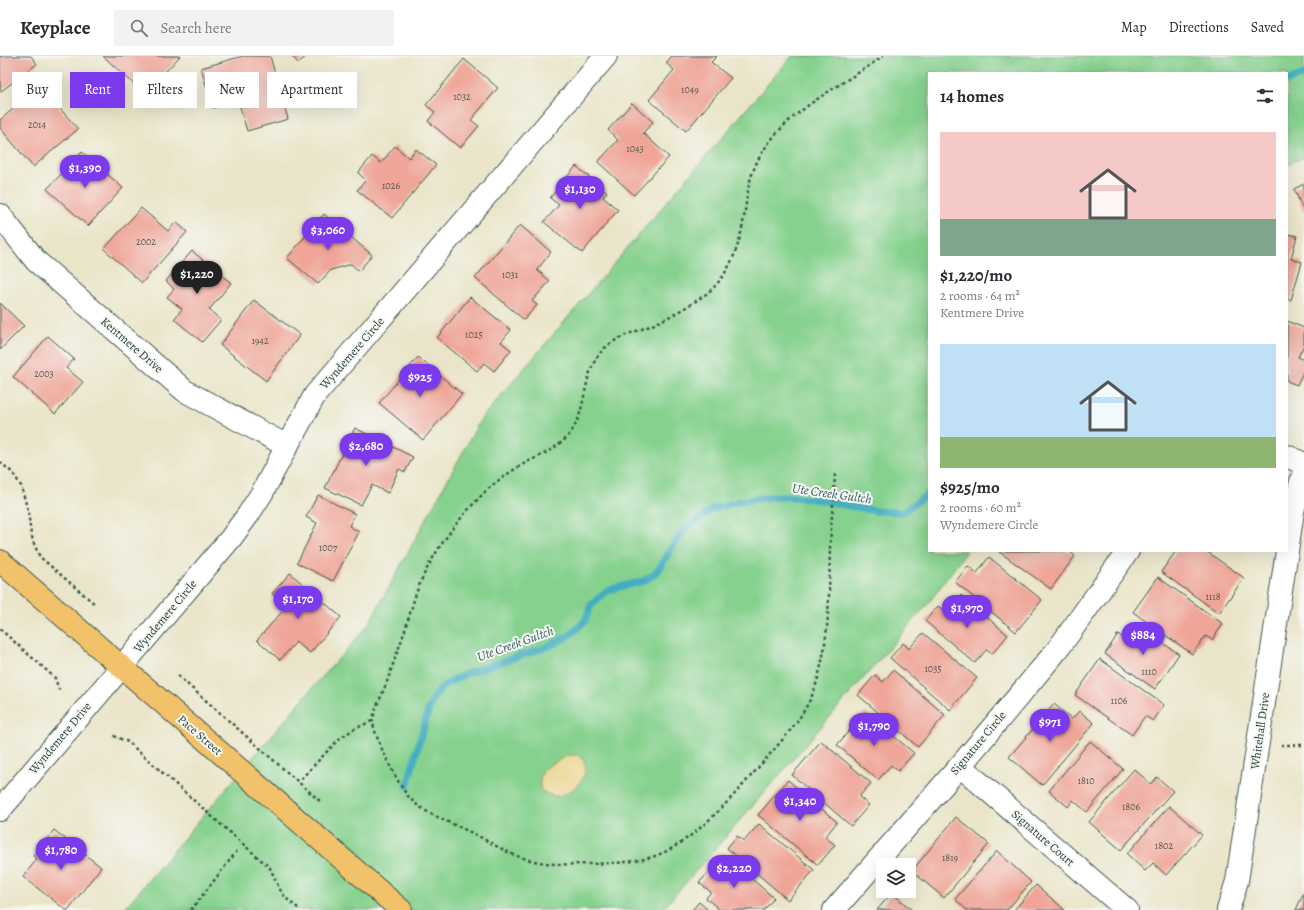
<!DOCTYPE html>
<meta charset="utf-8">
<style>
:root{--surface:#fff;--page:#f2f2f3;--text:#2b2b33;--muted:#7c7c81;--line:#e1e1e2;--accent:#7c3aed}
body{margin:0;font-family:Alegreya,serif;background:var(--page);color:var(--text);height:100vh;display:flex;flex-direction:column;font-size:15px;white-space:nowrap}
*{box-sizing:border-box;margin:0}
p{font-size:13px;color:var(--muted)}
.icon{flex:none;width:22px;height:22px;fill:none;stroke:currentColor;stroke-width:2;stroke-linecap:round;stroke-linejoin:round}
.map{position:relative;flex:1;overflow:hidden}
.details{position:absolute;left:928px;top:16px;width:360px;height:480px;display:flex;flex-direction:column;background:var(--surface);border-radius:0px;box-shadow:0 4px 16px #0002}
.details>*{flex:none}
.guide{position:absolute;left:12px;top:16px;width:380px;height:36px;display:flex;gap:8px}
.buttons{position:absolute;left:876px;top:802px;display:grid;gap:8px}
.buttons a{display:grid;place-items:center;width:40px;height:40px;border-radius:0px;background:var(--surface);box-shadow:0 4px 16px #0002;font-size:20px}
.price{position:absolute;translate:-50% -34px;padding:0 9px;border-radius:14px;background:var(--accent);color:#fff;font-size:13px;line-height:26px;filter:drop-shadow(0 1px 2px #0008)}
.price::after{content:'';position:absolute;left:50%;top:24px;width:12px;height:9px;margin-left:-6px;background:inherit;clip-path:polygon(0 0,100% 0,50% 100%)}
.price.active{background:#222;color:#fff}
ul{padding:0;list-style:none}
li{display:grid;align-content:center;gap:8px;height:212px;padding:0 12px}
li span{display:grid;place-items:center;height:124px;border-radius:0px;color:#555}
li>.icon{margin-inline-start:auto}
span .icon{width:72px;height:72px;fill:#fffc;stroke-width:1}
li b{font-size:17px}
h2{display:flex;justify-content:space-between;align-items:center;height:48px;padding:0 12px;font-size:17px}
.tag{padding:0 14px;border-radius:0px;background:var(--surface);box-shadow:0 4px 16px #0002;font-size:14px;line-height:36px}
.tag.active{background:var(--accent);color:#fff}
header{display:flex;align-items:center;gap:24px;box-sizing:border-box;height:56px;padding:0 20px;background:var(--surface);border-bottom:1px solid var(--line)}
header strong{font-size:19px}
nav{display:flex;gap:22px;margin-inline-start:auto;font-size:14px}
.search{width:280px;height:36px;background:var(--page);display:flex;align-items:center;gap:10px;box-sizing:border-box;padding:0 14px;border-radius:0px;color:var(--muted);font-size:15px}
.map>svg:first-child{display:block}
</style>
<header>
<strong>Keyplace</strong>
<div class="search"><svg class="icon" aria-label="search" viewBox="0 0 24 24"><circle cx="10" cy="10" r="6"/><path d="M15 15l6 6"/></svg>Search here</div>
<nav><a>Map</a><a>Directions</a><a>Saved</a></nav>
</header>
<div class="map">
<svg width="1304" height="854" viewBox="0 0 1304 854">
<rect width="100%" height="100%" fill="#f6f6f2"/>
<filter id="ink" filterUnits="userSpaceOnUse"><feTurbulence type="fractalNoise" baseFrequency=".025" numOctaves="2"/><feDisplacementMap in="SourceGraphic" scale="8" xChannelSelector="R" yChannelSelector="G"/><feConvolveMatrix kernelMatrix="1 2 1 2 8 2 1 2 1" color-interpolation-filters="sRGB"/></filter>
<filter id="wash" filterUnits="userSpaceOnUse"><feTurbulence type="fractalNoise" baseFrequency=".012" numOctaves="4" result="noise"/><feDisplacementMap in="SourceGraphic" scale="16" xChannelSelector="R" yChannelSelector="G"/><feGaussianBlur stdDeviation="0.9" result="paint"/><feColorMatrix in="noise" values="0 0 0 0 0 0 0 0 0 0 0 0 0 0 0 0 0 1.4 0 .05"/><feComposite in="paint" operator="in"/></filter>
<g filter="url(#wash)">
<rect width="100%" height="100%" fill="#eae5c9"/>
<path fill="#86d18e" stroke="#528761" d="M792,0h512v101l-17,8v-92h-358v478h38l-40,54 -265,305h-539l184,-216 60,-67 114,-208z"/>
<path fill="#eeda9e" stroke="#868c69" d="M569,699h9l6,6c1,3 2,7 1,10 -2,13 -21,29 -35,24 -3,-1 -6,-3 -9,-5 -6,-22 12,-26 28,-35z"/>
<g fill="none" stroke-linecap="round" stroke-linejoin="round">
<g stroke="#42adc1" stroke-width="7">
<path d="M1287,25l17,-6"/>
<path d="M407,730l22,-78 8,-15 8,-8 20,-11 82,-27 22,-11 16,-15 6,-16 13,-12 11,-5 29,-7 9,-6 7,-7 14,-25 16,-18 23,-16 27,-8 30,-4h24l26,3 56,11 27,1 26,-19"/>
</g>
</g>
<g id="blocks">
<g fill="#efa699">
<path d="M0,0h31l6,8 -37,28z"/>
<path d="M103,0h77l-35,38z"/>
<path d="M243,0h27l18,63 -41,12 -9,-31 -25,8 -12,-40z"/>
<path d="M292,0h15l-9,7z"/>
<path d="M672,0h45l-6,6 20,16 -45,53 -37,-31 25,-30 -8,-7z"/>
<path d="M464,3l34,29 -27,32 8,6 -19,22 -32,-27 7,-9 -9,-7z"/>
<path d="M40,30l38,43 -45,38 -33,-39v-8z"/>
<path d="M632,47l21,19 -10,11 26,24 -35,38 -36,-33 20,-22 -10,-10z"/>
<path d="M395,90l14,12 7,-9 20,16 -44,53 -35,-28 9,-10 -8,-7 14,-17 9,7z"/>
<path d="M82,96l41,36 -35,38 -41,-37z"/>
<path d="M576,110l31,26 -4,5 15,13 -36,43 -38,-31 15,-17 -9,-7z"/>
<path d="M1304,128v28l-10,-23z"/>
<path d="M141,152l27,23 8,-9 11,10 -45,51 -38,-34z"/>
<path d="M324,158l48,41 -13,16 -8,-7 -20,6 -13,14 -31,-26z"/>
<path d="M520,169l31,27 -14,18 13,11 -18,20 5,4 -13,15 -49,-42z"/>
<path d="M1287,178l10,2 -6,23 11,3 -11,38 -4,-1z"/>
<path d="M192,195l39,32 -22,27 12,10 -19,22 -28,-23 8,-10 -15,-12 7,-8 -8,-8z"/>
<path d="M470,241l41,33 -10,12 10,8 -17,21 -10,-8 -7,8 -40,-33z"/>
<path d="M254,244l46,35 -34,46 -46,-36z"/>
<path d="M0,247l24,23 -24,24z"/>
<path d="M1287,265l17,7v17l-6,12 6,3v10l-7,15 -10,-4z"/>
<path d="M48,280l26,23 -8,9 17,14 -28,32 -42,-37z"/>
<path d="M418,301l44,37 -39,46 -44,-37z"/>
<path d="M355,372l58,29 -8,15 -6,-3 -11,24 -16,-8 -11,20 -36,-17z"/>
<path d="M318,439l37,19 -6,12 10,6 -26,49 -36,-18 20,-40 -11,-6z"/>
<path d="M998,495h71l6,5 -24,33z"/>
<path d="M1176,495h30l38,27 -25,35 -58,-41z"/>
<path d="M989,501l53,43 -26,32 -61,-50 13,-16 9,7z"/>
<path d="M290,517l51,44 -31,36 -14,-11 -16,18 -23,-20 30,-34 -15,-12z"/>
<path d="M1158,521l65,47 -11,16 -6,-4 -14,18 -59,-42z"/>
<path d="M961,539l47,40 -16,19 -5,-5 -12,14 -50,-42 13,-15 8,6z"/>
<path d="M1136,569l43,29 -24,35 -50,-35 13,-20 8,6z"/>
<path d="M923,577l54,45 -27,32 -60,-52 13,-15 6,6z"/>
<path d="M1100,603l64,46 -11,16 -8,-5 -13,19 -57,-40z"/>
<path d="M893,614l52,45 -27,32 -60,-52 17,-20 8,7z"/>
<path d="M1054,648l18,15 7,-8 15,12 -52,62 -33,-28z"/>
<path d="M865,656l49,41 -16,18 -7,-6 -13,15 -41,-35z"/>
<path d="M821,685l50,42 -12,14 10,8 -18,21 -59,-51z"/>
<path d="M1090,685l33,28 -36,43 -14,-12 -5,7 -19,-16z"/>
<path d="M1134,713l17,15 6,-7 16,14 -52,59 -32,-28z"/>
<path d="M788,724l49,42 -12,15 10,8 -17,20 -60,-50z"/>
<path d="M1169,750l33,29 -36,40 -13,-12 -8,8 -18,-17z"/>
<path d="M956,761l33,27 -45,54 -32,-27z"/>
<path d="M759,768l55,46 -26,30 -61,-52 10,-12 7,5z"/>
<path d="M54,774l47,37 -33,43h-2l-43,-33 14,-18 -4,-3z"/>
<path d="M997,795l34,31 -24,28h-40l-12,-11z"/>
<path d="M724,799l50,43 -10,12h-44l-14,-12 5,-6 -12,-9z"/>
<path d="M1036,829l29,25h-51z"/>
<path d="M1304,836v18h-8z"/>
<path d="M892,837l20,17h-35z"/>
<path d="M699,846l9,8h-16z"/>
</g>
</g>
</g>
<g filter="url(#ink)">
<use href="#blocks" fill-opacity="0" stroke="#3d564a" stroke-width="1"/>
<g fill="none" stroke-linecap="round" stroke-linejoin="round">
<defs>
<g id="minor">
<path d="M0,159l36,46 149,130 102,55"/>
<path d="M1287,400l17,8"/>
<path d="M1287,495l6,-40 11,-40"/>
<path d="M960,710l167,144"/>
<path d="M0,754l231,-272 17,-23 14,-22 25,-47 28,-51 291,-339"/>
<path d="M834,854l126,-144 98,-117 70,-98"/>
<path d="M1228,854l9,-29 50,-330"/>
</g>
<path id="major" d="M0,505l401,349"/>
</defs>
<use href="#minor" stroke="#3d564a" stroke-width="24"/>
<use href="#major" stroke="#3d564a" stroke-width="24"/>
<g stroke="#3d564a" stroke-width="2.5" stroke-dasharray="3 3" stroke-linecap="butt">
<path d="M0,406l13,11 8,13 7,25 3,23 3,10 6,13 56,48"/>
<path d="M835,418c-1,24 -4,48 -5,72 -1,46 0,91 -13,135 -8,31 -33,57 -53,80 -28,32 -69,81 -109,95 -20,7 -44,7 -66,8 -28,1 -50,1 -77,-10 -15,-7 -29,-16 -44,-23 -20,-10 -45,-17 -60,-35 -10,-12 -34,-59 -35,-74 -1,-8 13,-36 16,-46 5,-15 11,-31 16,-46 5,-16 9,-32 15,-47 15,-34 40,-67 67,-93 12,-11 26,-20 40,-28 13,-6 26,-12 37,-22 27,-24 14,-69 42,-93 13,-11 28,-15 44,-21 18,-8 52,-26 65,-40 19,-21 26,-47 30,-75 2,-14 3,-28 9,-42 22,-55 84,-80 129,-113"/>
<path d="M0,573l55,49 4,12"/>
<path d="M178,620l143,126"/>
<path d="M114,680l14,6 142,126c5,10 9,23 17,31 4,4 9,7 13,11"/>
<path d="M1281,689h23"/>
<path d="M301,723l38,-40 15,-10 18,-8"/>
<path d="M191,854l46,-59"/>
</g>
<use href="#minor" stroke="#fff" stroke-width="22"/>
<use href="#major" stroke="#f2c26a" stroke-width="22"/>
</g>
</g>
<g text-anchor="middle" stroke-width="4" stroke-linejoin="round" paint-order="stroke">
<g font-size="10" fill="#53574d">
<text x="690" y="37">1049</text>
<text x="462" y="44">1032</text>
<text x="37" y="72">2014</text>
<text x="635" y="96">1043</text>
<text x="391" y="133">1026</text>
<text x="146" y="189">2002</text>
<text x="510" y="222">1031</text>
<text x="474" y="282">1025</text>
<text x="260" y="288">1942</text>
<text x="44" y="321">2003</text>
<text x="328" y="495">1007</text>
<text x="1213" y="544">1118</text>
<text x="933" y="616">1035</text>
<text x="1149" y="619">1110</text>
<text x="1119" y="648">1106</text>
<text x="1086" y="728">1810</text>
<text x="1131" y="754">1806</text>
<text x="1164" y="793">1802</text>
<text x="950" y="805">1819</text>
</g>
<g font-size="12" fill="#1f3d34" stroke="#f6f6f2">
<text transform="translate(132 289) rotate(41)" y="4">Kentmere Drive</text>
<text transform="translate(352 297) rotate(-49)" y="4">Wyndemere Circle</text>
<text transform="translate(165 560) rotate(-50)" y="4">Wyndemere Circle</text>
<text transform="translate(1260 675) rotate(-82)" y="4">Whitehall Drive</text>
<text transform="translate(200 679) rotate(41)" y="4">Pace Street</text>
<text transform="translate(60 682) rotate(-50)" y="4">Wyndemere Drive</text>
<text transform="translate(978 687) rotate(-50)" y="4">Signature Circle</text>
<text transform="translate(1043 782) rotate(41)" y="4">Signature Court</text>
</g>
<g font-size="13" font-style="italic" fill="#2a5f5e" stroke="#f6f6f2">
<text transform="translate(832 437) rotate(8)" y="5">Ute Creek Gultch</text>
<text transform="translate(515 587) rotate(-20)" y="5">Ute Creek Gultch</text>
</g>
</g>
</svg>
<div class="buttons">
<a><svg class="icon" aria-label="layers" viewBox="0 0 24 24"><path d="M12 4l9 5-9 5-9-5zM3 14l9 5 9-5"/></svg></a>
</div>
<b class="price" style="left:85px;top:133px">$1,390</b>
<b class="price" style="left:580px;top:154px">$1,130</b>
<b class="price" style="left:328px;top:195px">$3,060</b>
<b class="price active" style="left:197px;top:239px">$1,220</b>
<b class="price" style="left:420px;top:342px">$925</b>
<b class="price" style="left:366px;top:411px">$2,680</b>
<b class="price" style="left:298px;top:564px">$1,170</b>
<b class="price" style="left:967px;top:573px">$1,970</b>
<b class="price" style="left:1143px;top:600px">$884</b>
<b class="price" style="left:1050px;top:687px">$971</b>
<b class="price" style="left:874px;top:691px">$1,790</b>
<b class="price" style="left:800px;top:766px">$1,340</b>
<b class="price" style="left:61px;top:815px">$1,780</b>
<b class="price" style="left:734px;top:833px">$2,220</b>
<div class="guide">
<a class="tag">Buy</a>
<a class="tag active">Rent</a>
<a class="tag">Filters</a>
<a class="tag">New</a>
<a class="tag">Apartment</a>
</div>
<section class="details">
<h2>14 homes<svg class="icon" aria-label="filters" viewBox="0 0 24 24"><path d="M4 7h16M4 17h16"/><circle cx="9" cy="7" r="2"/><circle cx="15" cy="17" r="2"/></svg></h2>
<ul>
<li><span style="background:linear-gradient(#f6c9c9 70%,#7fa58c 0)"><svg class="icon" aria-label="home" viewBox="0 0 24 24"><path d="M3 11l9-7 9 7M6 9v11h12V9"/></svg></span><div><b>$1,220/mo</b><p>2 rooms · 64 m²</p><p>Kentmere Drive</p></div></li>
<li><span style="background:linear-gradient(#bfe0f5 75%,#8fb573 0)"><svg class="icon" aria-label="home" viewBox="0 0 24 24"><path d="M3 11l9-7 9 7M6 9v11h12V9"/></svg></span><div><b>$925/mo</b><p>2 rooms · 60 m²</p><p>Wyndemere Circle</p></div></li>
</ul>
</section>
</div>
